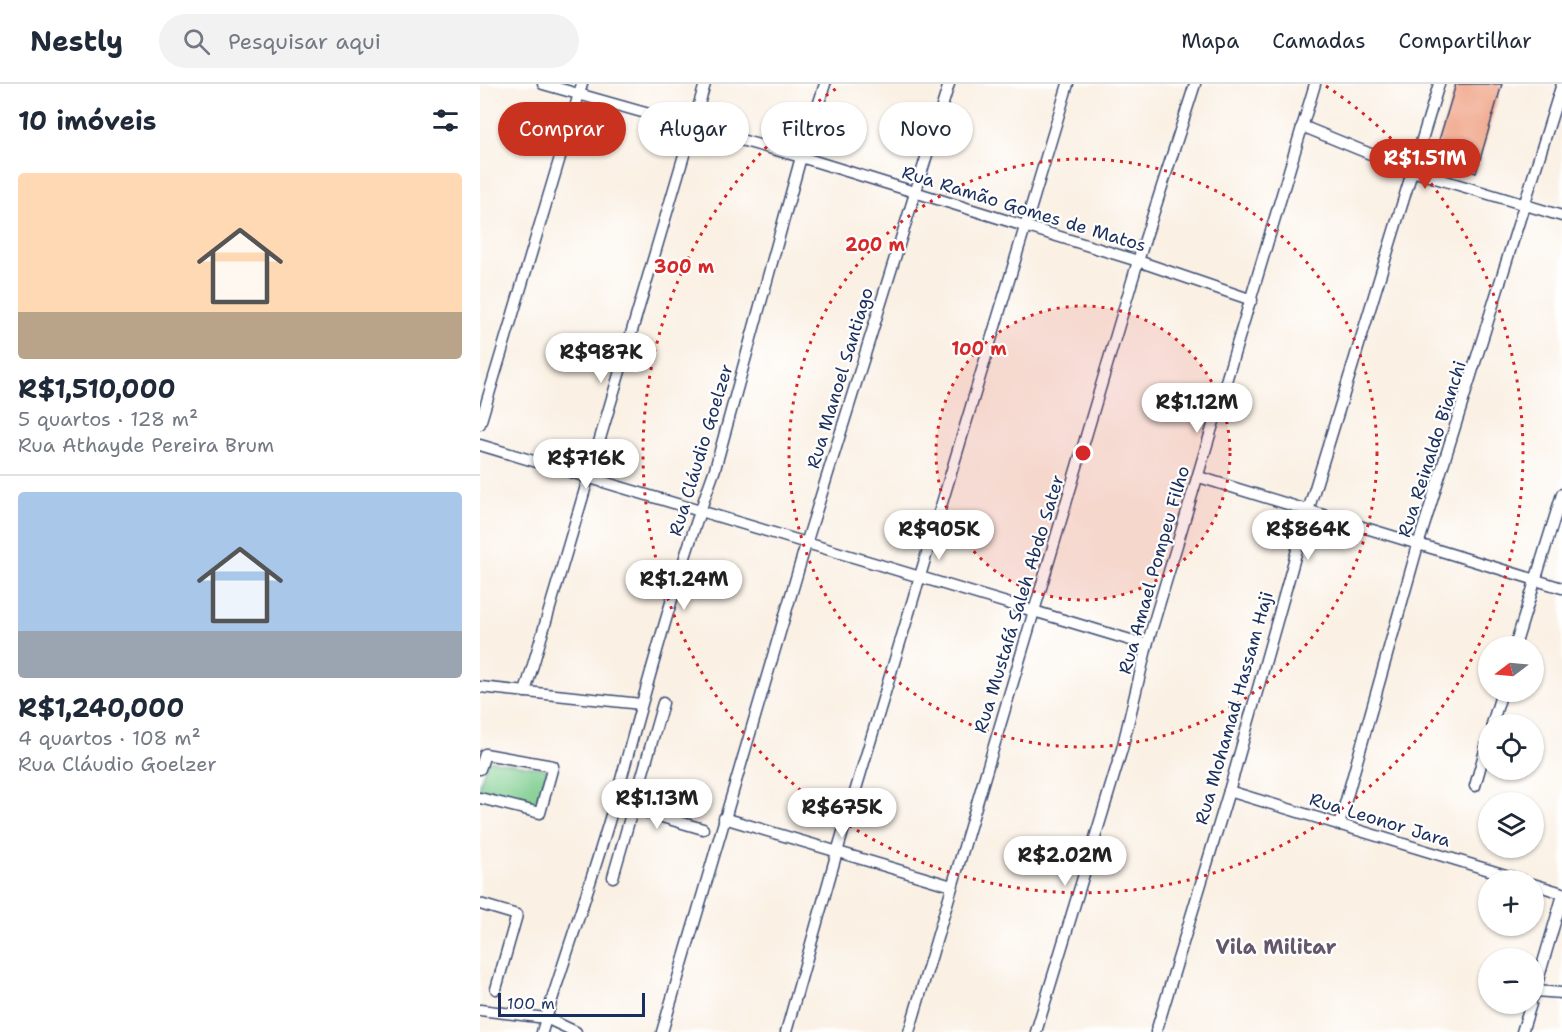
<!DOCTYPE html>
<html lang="pt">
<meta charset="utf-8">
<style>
:root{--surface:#fff;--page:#f2f2f3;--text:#1f2937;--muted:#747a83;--line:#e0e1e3;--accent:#c8321e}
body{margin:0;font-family:"Shantell Sans",sans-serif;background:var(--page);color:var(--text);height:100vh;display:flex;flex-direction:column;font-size:22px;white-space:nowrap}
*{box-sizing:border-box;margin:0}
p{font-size:20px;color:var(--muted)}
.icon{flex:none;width:33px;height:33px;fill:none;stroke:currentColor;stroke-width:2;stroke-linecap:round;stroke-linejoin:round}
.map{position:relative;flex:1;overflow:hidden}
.details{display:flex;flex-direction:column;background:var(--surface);width:480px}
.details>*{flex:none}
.banner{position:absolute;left:18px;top:18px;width:570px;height:54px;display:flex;gap:12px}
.needle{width:39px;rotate:254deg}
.fabs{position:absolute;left:998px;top:552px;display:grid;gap:12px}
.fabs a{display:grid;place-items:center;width:66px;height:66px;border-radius:50%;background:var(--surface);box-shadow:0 2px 4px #0004;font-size:30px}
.scale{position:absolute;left:18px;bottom:15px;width:147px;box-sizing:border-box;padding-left:6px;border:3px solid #1b2f5e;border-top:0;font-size:16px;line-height:21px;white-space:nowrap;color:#1b2f5e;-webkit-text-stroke:4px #fff;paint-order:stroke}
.price{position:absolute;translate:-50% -51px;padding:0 14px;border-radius:21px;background:#fff;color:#222;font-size:20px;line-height:39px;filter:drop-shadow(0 2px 3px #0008)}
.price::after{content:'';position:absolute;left:50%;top:36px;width:18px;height:14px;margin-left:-9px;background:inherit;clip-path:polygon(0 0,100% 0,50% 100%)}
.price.on{background:var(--accent);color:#fff}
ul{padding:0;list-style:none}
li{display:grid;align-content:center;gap:12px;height:318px;padding:0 18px}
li+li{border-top:2px solid var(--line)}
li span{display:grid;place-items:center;height:186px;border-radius:6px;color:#555}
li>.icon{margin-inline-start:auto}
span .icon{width:108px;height:108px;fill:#fffc;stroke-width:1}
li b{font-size:26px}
h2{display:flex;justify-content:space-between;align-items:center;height:72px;padding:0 18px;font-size:26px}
.tag{padding:0 21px;border-radius:27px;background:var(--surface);box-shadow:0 2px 4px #0004;font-size:21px;line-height:54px}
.tag.on{background:var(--accent);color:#fff}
header{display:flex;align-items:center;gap:36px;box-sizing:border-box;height:84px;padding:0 30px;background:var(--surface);border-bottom:2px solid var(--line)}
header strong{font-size:28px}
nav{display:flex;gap:33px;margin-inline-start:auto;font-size:21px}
.search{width:420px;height:54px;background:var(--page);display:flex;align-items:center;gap:15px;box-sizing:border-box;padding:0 21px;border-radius:33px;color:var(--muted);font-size:22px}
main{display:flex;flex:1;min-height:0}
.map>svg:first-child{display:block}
</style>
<header>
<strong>Nestly</strong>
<div class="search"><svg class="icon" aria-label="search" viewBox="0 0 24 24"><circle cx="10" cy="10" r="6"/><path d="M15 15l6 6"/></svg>Pesquisar aqui</div>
<nav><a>Mapa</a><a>Camadas</a><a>Compartilhar</a></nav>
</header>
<main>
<section class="details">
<h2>10 imóveis<svg class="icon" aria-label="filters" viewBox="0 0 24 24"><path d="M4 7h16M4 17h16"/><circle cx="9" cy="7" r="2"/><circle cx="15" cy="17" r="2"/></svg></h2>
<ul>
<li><span style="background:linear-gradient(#ffd9b3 75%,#b9a48a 0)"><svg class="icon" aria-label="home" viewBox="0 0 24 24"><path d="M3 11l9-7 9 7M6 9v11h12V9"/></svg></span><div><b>R$1,510,000</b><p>5 quartos · 128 m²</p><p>Rua Athayde Pereira Brum</p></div></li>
<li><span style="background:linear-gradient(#a9c7e8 75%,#9aa5b1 0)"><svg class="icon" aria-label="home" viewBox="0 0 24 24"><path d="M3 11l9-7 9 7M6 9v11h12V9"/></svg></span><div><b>R$1,240,000</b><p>4 quartos · 108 m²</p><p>Rua Cláudio Goelzer</p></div></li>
</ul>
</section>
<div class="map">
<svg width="1082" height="948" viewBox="0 0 1082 948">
<rect width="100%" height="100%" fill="#fff"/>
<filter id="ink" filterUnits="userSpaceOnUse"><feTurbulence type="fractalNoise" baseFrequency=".0167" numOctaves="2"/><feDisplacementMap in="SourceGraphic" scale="12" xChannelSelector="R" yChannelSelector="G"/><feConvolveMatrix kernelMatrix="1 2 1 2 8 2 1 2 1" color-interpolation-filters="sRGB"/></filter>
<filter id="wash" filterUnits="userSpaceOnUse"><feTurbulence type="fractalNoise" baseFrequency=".008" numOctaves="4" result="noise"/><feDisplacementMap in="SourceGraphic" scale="24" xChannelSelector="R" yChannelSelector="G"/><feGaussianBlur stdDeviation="1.35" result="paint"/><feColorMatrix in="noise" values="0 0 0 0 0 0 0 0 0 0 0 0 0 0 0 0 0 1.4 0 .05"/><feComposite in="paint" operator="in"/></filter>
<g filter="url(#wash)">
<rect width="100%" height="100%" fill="#faf0e3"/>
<path fill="#7dcc8d" stroke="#4c7e76" stroke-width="1.5" d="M8,676l60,9 -12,38 -56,-14v-10z"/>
<g id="blocks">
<path fill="#f0a487" d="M976,0h46l-26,89 -43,-13z"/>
</g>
</g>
<g filter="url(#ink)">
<use href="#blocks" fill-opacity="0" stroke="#3c4c72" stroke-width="1.5"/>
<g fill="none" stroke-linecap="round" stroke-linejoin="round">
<defs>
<g id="street">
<path d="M63,0l258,73 337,104 114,39"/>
<path d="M822,42l110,45 150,45"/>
<path d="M0,340l102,-340"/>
<path d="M0,361l667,200"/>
<path d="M719,393l363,111"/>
<path d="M1035,562l47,-152"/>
<path d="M0,603l161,17"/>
<path d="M45,608l180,-608"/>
<path d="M1012,640l10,-32"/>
<path d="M0,685l5,-15 68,12 -13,47 -60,-15"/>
<path d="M995,702l13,-46"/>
<path d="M749,707l293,89"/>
<path d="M134,719l89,26"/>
<path d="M244,734l228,68"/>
<path d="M859,741l79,-280 144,-461"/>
<path d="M133,793l50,-174"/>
<path d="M1053,800l29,9"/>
<path d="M0,820l37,11 -21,74"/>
<path d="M1055,907l27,2"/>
<path d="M1053,913l29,-99"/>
<path d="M0,926l66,8 30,14"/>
<path d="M62,948c23,-77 51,-153 73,-231 31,-111 60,-223 100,-332l86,-312 24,-73"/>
<path d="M182,948l144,-488 143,-460"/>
<path d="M306,948l51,-180 231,-768"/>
<path d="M429,948l229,-771 57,-177"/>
<path d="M556,948l86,-283 25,-104 168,-561"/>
<path d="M676,948l73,-241 79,-280 131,-427"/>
<path d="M1042,948l9,-28"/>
</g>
</defs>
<use href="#street" stroke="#3c4c72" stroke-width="13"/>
<use href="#street" stroke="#fff" stroke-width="10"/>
</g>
</g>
<circle cx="603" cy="369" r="147" fill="#d62828" fill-opacity=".12"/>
<g fill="none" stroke="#d62828" stroke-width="3" stroke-dasharray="3 6">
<circle cx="603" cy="369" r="147"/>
<circle cx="603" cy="369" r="294"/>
<path d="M846 2A440 440 0 1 1 360 2"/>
</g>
<g text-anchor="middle" stroke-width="4.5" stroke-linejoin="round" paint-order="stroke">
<g font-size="18" fill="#1b2f5e" stroke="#fff">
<text transform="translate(544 125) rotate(17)" y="6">Rua Ramão Gomes de Matos</text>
<text transform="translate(360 294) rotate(-73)" y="6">Rua Manoel Santiago</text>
<text transform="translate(952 365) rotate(-72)" y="6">Rua Reinaldo Bianchi</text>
<text transform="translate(221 366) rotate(-73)" y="6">Rua Cláudio Goelzer</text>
<text transform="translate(674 486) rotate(-74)" y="6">Rua Amael Pompeu Filho</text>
<text transform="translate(539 520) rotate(-73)" y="6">Rua Mustafá Saleh Abdo Sater</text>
<text transform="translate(754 624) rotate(-74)" y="6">Rua Mohamad Hassam Haji</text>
<text transform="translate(900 736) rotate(17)" y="6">Rua Leonor Jara</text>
</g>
<g font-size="20" font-weight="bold" fill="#66586c" stroke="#fff">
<text x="796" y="870">Vila Militar</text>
</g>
</g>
<circle cx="603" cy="369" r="9" fill="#d62828" stroke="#fff" stroke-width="3"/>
<g font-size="18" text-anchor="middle" font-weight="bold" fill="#d62828" stroke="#fff" stroke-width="4.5" stroke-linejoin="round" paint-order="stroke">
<text x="395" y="167">200 m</text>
<text x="204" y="189">300 m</text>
<text x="499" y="271">100 m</text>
</g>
</svg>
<div class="fabs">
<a><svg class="needle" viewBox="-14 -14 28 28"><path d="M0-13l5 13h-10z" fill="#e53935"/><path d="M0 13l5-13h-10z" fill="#747a83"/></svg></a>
<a><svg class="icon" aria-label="locate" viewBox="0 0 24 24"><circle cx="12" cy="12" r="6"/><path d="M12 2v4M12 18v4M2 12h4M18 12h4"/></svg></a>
<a><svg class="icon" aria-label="layers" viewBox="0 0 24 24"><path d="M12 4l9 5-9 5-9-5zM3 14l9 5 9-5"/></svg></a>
<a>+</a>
<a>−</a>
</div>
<div class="scale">100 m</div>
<b class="price on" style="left:945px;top:106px">R$1.51M</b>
<b class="price" style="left:121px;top:300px">R$987K</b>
<b class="price" style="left:717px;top:350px">R$1.12M</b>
<b class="price" style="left:106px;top:406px">R$716K</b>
<b class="price" style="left:459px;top:477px">R$905K</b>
<b class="price" style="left:828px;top:477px">R$864K</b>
<b class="price" style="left:204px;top:527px">R$1.24M</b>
<b class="price" style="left:177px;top:746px">R$1.13M</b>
<b class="price" style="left:362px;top:755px">R$675K</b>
<b class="price" style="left:585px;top:803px">R$2.02M</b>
<div class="banner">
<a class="tag on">Comprar</a>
<a class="tag">Alugar</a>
<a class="tag">Filtros</a>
<a class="tag">Novo</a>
</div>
</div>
</main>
